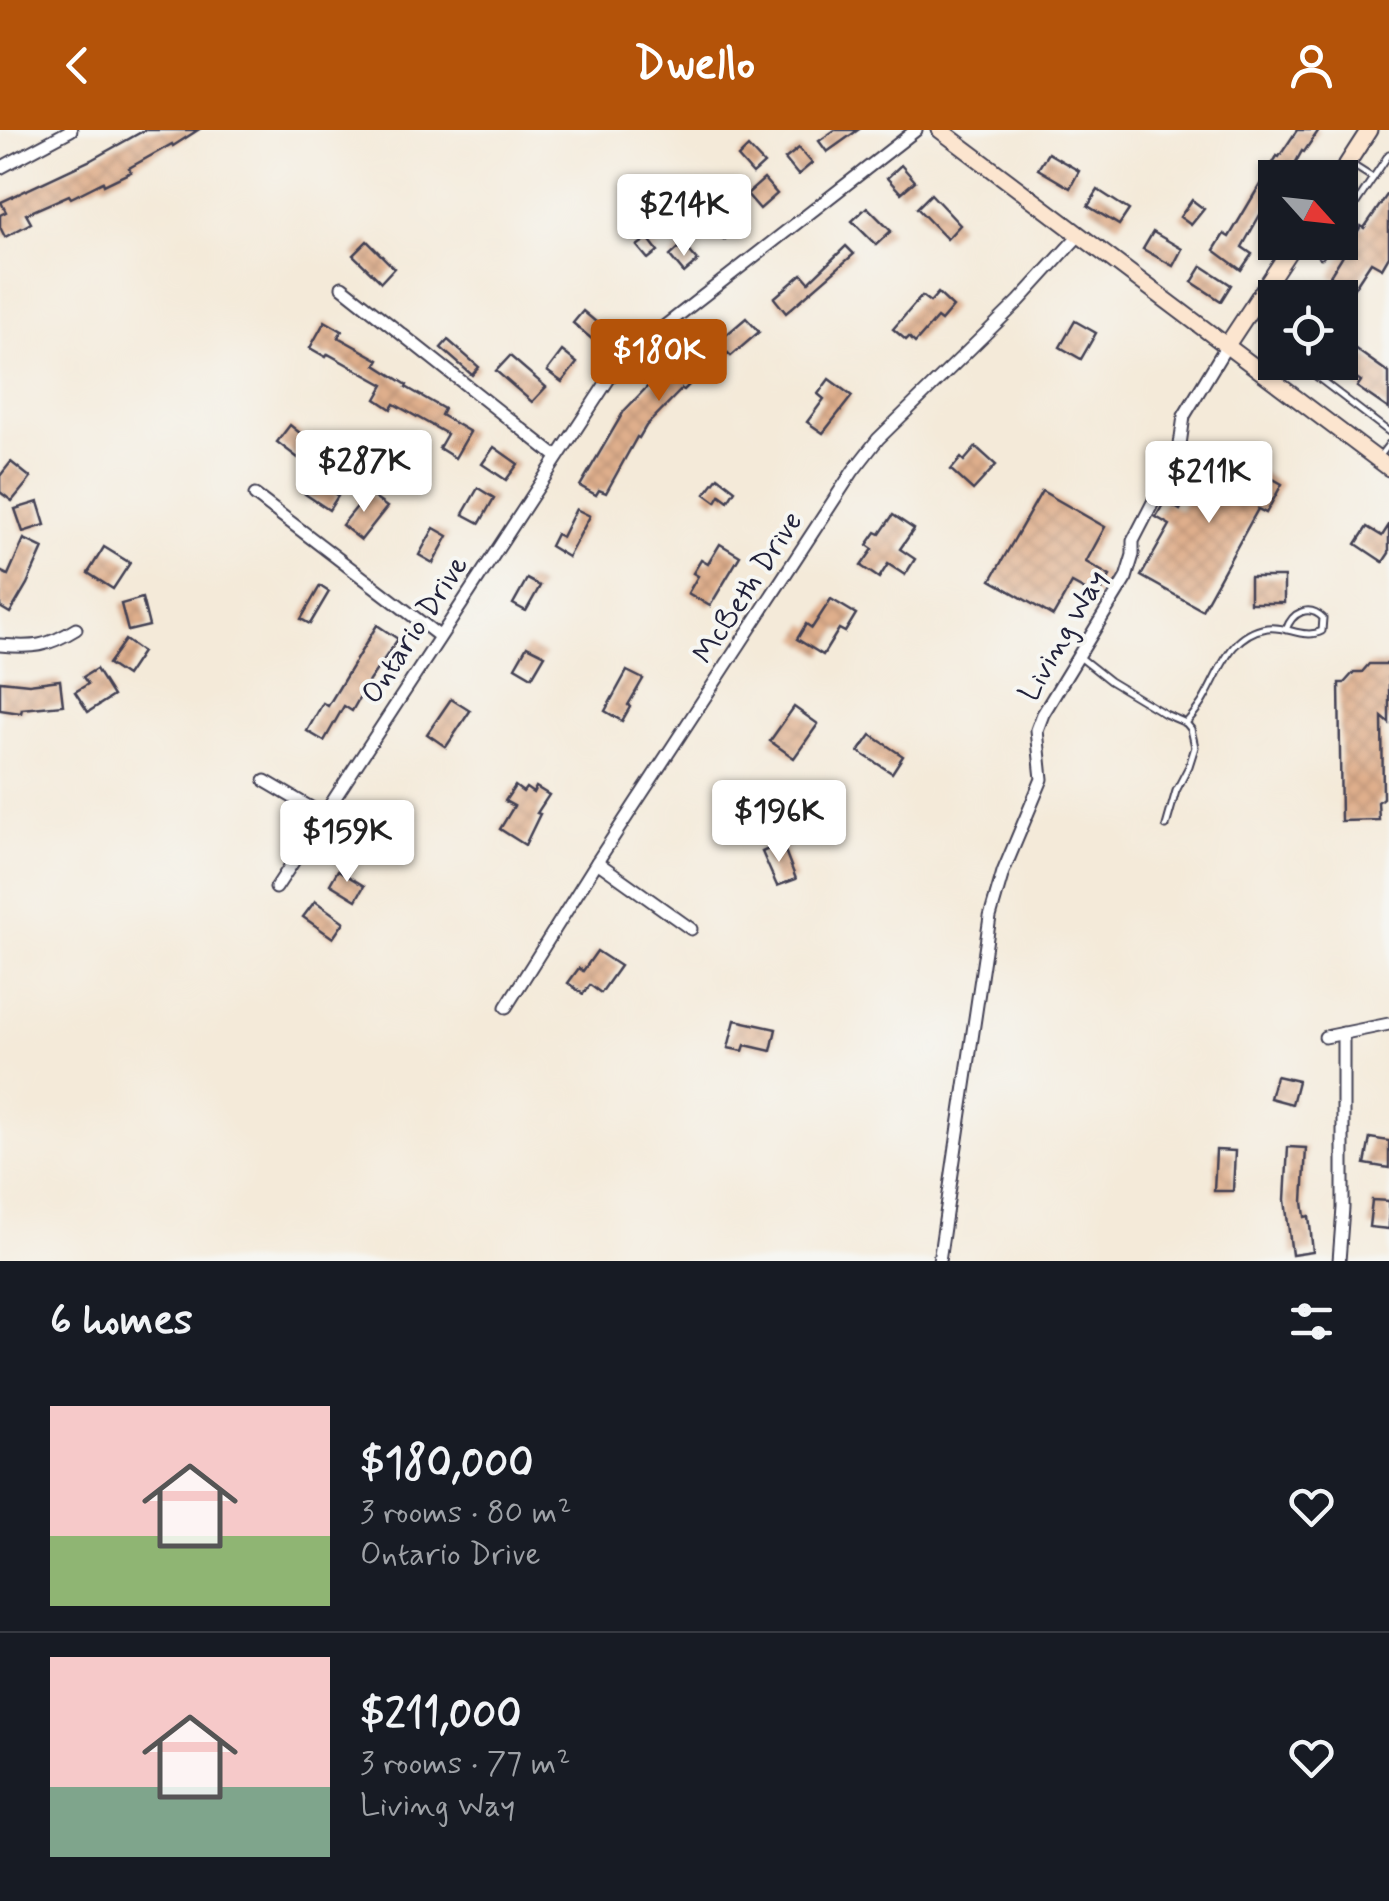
<!DOCTYPE html>
<meta charset="utf-8">
<style>
:root{--surface:#171b24;--page:#242831;--text:#f1f3f6;--muted:#9ea1a6;--line:#363941;--accent:#b45309}
body{margin:0;font-family:Mynerve,sans-serif;background:var(--page);color:var(--text);height:100vh;display:flex;flex-direction:column;font-size:38px;white-space:nowrap}
*{box-sizing:border-box;margin:0}
p{font-size:32px;color:var(--muted)}
.icon{flex:none;width:55px;height:55px;fill:none;stroke:currentColor;stroke-width:2;stroke-linecap:round;stroke-linejoin:round}
.map{position:relative;height:1131px;overflow:hidden}
.sheet{display:flex;flex-direction:column;background:var(--surface);flex:1}
.sheet>*{flex:none}
.needle{width:65px;rotate:117deg}
.tools{position:absolute;left:1258px;top:30px;display:grid;gap:20px}
.tools a{display:grid;place-items:center;width:100px;height:100px;border-radius:0px;background:var(--surface);box-shadow:0 2px 8px #0004;font-size:50px}
.price{position:absolute;translate:-50% -85px;padding:0 22px;border-radius:10px;background:#fff;color:#222;font-size:32px;line-height:65px;filter:drop-shadow(0 2px 5px #0008)}
.price::after{content:'';position:absolute;left:50%;top:60px;width:30px;height:22px;margin-left:-15px;background:inherit;clip-path:polygon(0 0,100% 0,50% 100%)}
.price.selected{background:var(--accent);color:#fff}
ul{padding:0;list-style:none}
li{display:flex;align-items:center;gap:30px;height:250px;padding:0 50px}
li+li{border-top:2px solid var(--line)}
li span{display:grid;place-items:center;flex:none;width:280px;height:200px;border-radius:0px;color:#555}
li>.icon{margin-inline-start:auto}
span .icon{width:120px;height:120px;fill:#fffc;stroke-width:1}
li b{font-size:42px}
h2{display:flex;justify-content:space-between;align-items:center;height:120px;padding:0 50px;font-size:42px}
header{display:flex;justify-content:space-between;align-items:center;height:130px;padding:0 50px;background:var(--accent);color:#fff;font-size:45px;font-weight:800}
.map>svg:first-child{display:block}
</style>
<header><svg class="icon" aria-label="back" viewBox="0 0 24 24"><path d="M15 5l-7 7 7 7"/></svg>Dwello<svg class="icon" aria-label="person" viewBox="0 0 24 24"><circle cx="12" cy="8" r="4"/><path d="M4 21q1-7 8-7t8 7"/></svg></header>
<div class="map">
<svg width="1389" height="1131" viewBox="0 0 1389 1131">
<defs>
<pattern id="building-cross-hatch" width="8" height="8" patternUnits="userSpaceOnUse" patternTransform="scale(2.5)"><rect width="8" height="8" fill="#dfaf8c"/><path d="M0 0l8 8M0 8l8-8" fill="none" stroke="#bf967a"/></pattern>
</defs>
<rect width="100%" height="100%" fill="#f6f6f2"/>
<filter id="ink" filterUnits="userSpaceOnUse"><feTurbulence type="fractalNoise" baseFrequency=".01" numOctaves="2"/><feDisplacementMap in="SourceGraphic" scale="20" xChannelSelector="R" yChannelSelector="G"/><feConvolveMatrix kernelMatrix="1 2 1 2 8 2 1 2 1" color-interpolation-filters="sRGB"/></filter>
<filter id="wash" filterUnits="userSpaceOnUse"><feTurbulence type="fractalNoise" baseFrequency=".0048" numOctaves="4" result="noise"/><feDisplacementMap in="SourceGraphic" scale="40" xChannelSelector="R" yChannelSelector="G"/><feGaussianBlur stdDeviation="2.25" result="paint"/><feColorMatrix in="noise" values="0 0 0 0 0 0 0 0 0 0 0 0 0 0 0 0 0 1.4 0 .05"/><feComposite in="paint" operator="in"/></filter>
<g filter="url(#wash)">
<rect width="100%" height="100%" fill="#f4ead9"/>
<g id="blocks">
<g fill="url(#building-cross-hatch)">
<path d="M145,0h53l-25,16 -1,-2 -43,24 2,4 -27,13 -1,-3 -32,16 -2,-3 -43,19 5,9 -26,14 -5,-10v-12l6,-3 -5,-10 90,-42z"/>
<path d="M835,0h23l-31,22 -8,-11z"/>
<path d="M1297,0h22l-15,22 -2,-1 -15,27h-12v10l-33,59 10,7 -11,16 -27,-20 10,-16 5,3 48,-81 2,1z"/>
<path d="M748,17l16,17 -11,10 -15,-17z"/>
<path d="M799,18l13,15 -14,12 -13,-16z"/>
<path d="M1048,23l31,18 -9,17 -32,-19z"/>
<path d="M901,35l14,16 -14,12 -14,-15z"/>
<path d="M764,49l13,15 -17,15 -13,-15z"/>
<path d="M1098,60l31,20 -10,15 -31,-19z"/>
<path d="M1389,62v64l-7,12 -11,-6 -19,29 -22,-15 31,-50 3,2z"/>
<path d="M931,64l29,31 -13,14 -30,-31z"/>
<path d="M1192,70l12,9 -13,16 -11,-8z"/>
<path d="M731,76l14,17 -21,17 -14,-18z"/>
<path d="M867,77l24,24 -15,14 -24,-24z"/>
<path d="M1153,102l29,17 -9,17 -30,-17z"/>
<path d="M648,108l10,13 -10,8 -11,-13z"/>
<path d="M367,111l27,27 -13,14 -28,-27z"/>
<path d="M683,114l15,17 -14,12 -14,-17z"/>
<path d="M846,116l8,8 -68,59 -12,-15 28,-24 7,8z"/>
<path d="M1202,136l29,19 -10,16 -29,-19z"/>
<path d="M938,163l15,14 -12,14 -4,-3 -22,25 -6,-6 -3,3 -13,-11 29,-33 8,6z"/>
<path d="M583,181l20,17 -10,12 -20,-17z"/>
<path d="M746,188l13,14 -28,24 -3,-3 -21,17 -1,-2 -22,22 -2,-1 -36,37 -7,12 -2,-1 -31,56 -7,-3 -3,5 -16,-9 44,-75 25,-26 2,1 27,-27 1,1 25,-20 7,8z"/>
<path d="M325,191l17,10 -4,6 41,23 -3,5 31,20 -1,2 38,22 -3,6 29,17 -15,26 -16,-10 8,-14 -53,-30 -3,5 -15,-10 8,-14 -56,-31 -2,3 -16,-9z"/>
<path d="M1075,191l21,12 -15,26 -21,-12z"/>
<path d="M1340,208l49,35v36l-32,-22 4,-6 -21,-14z"/>
<path d="M448,210l31,27 -7,8 -31,-27z"/>
<path d="M562,221l15,12 -15,19 -15,-11z"/>
<path d="M510,226l36,31 -14,15 -36,-31z"/>
<path d="M829,249l23,17 -29,37 -16,-11 17,-23 -6,-5z"/>
<path d="M290,295l21,17 -13,16 -21,-16z"/>
<path d="M1211,314l71,40 -16,29 -8,-4 -56,101 -61,-34 29,-51 -14,-8 9,-16 15,9 20,-35 -4,-3z"/>
<path d="M494,317l24,17 -12,16 -24,-16z"/>
<path d="M976,317l20,18 -23,25 -22,-20 10,-12 3,3z"/>
<path d="M11,332l20,16 -19,23 -12,-9v-16z"/>
<path d="M718,347l17,13 -7,11 -8,-6 -4,7 -11,-8z"/>
<path d="M315,350l23,16 -9,14 -24,-16z"/>
<path d="M478,358l16,10 -14,25 -17,-9z"/>
<path d="M363,360l24,17 -26,33 -19,-15 18,-22 -4,-3z"/>
<path d="M1042,361l63,36 -19,35 24,14 -12,21 -26,-14 -19,33 -62,-36z"/>
<path d="M38,372l7,23 -22,7 -8,-23z"/>
<path d="M576,379l14,7 -22,41 -18,-11 6,-12 6,3z"/>
<path d="M893,385l21,14 -14,20 15,10 -10,16 -17,-11 -9,14 -18,-12 12,-17 -6,-4 9,-13 4,2z"/>
<path d="M1389,395v28l-6,9 -27,-18 11,-17 15,9z"/>
<path d="M434,398l14,8 -15,27 -14,-8z"/>
<path d="M24,409l19,9 -16,36 -17,29 -10,-6v-36l8,4z"/>
<path d="M720,414l20,12 -30,50 -22,-13 10,-17 -5,-3 8,-13 7,4z"/>
<path d="M104,417l26,16 -17,26 -25,-16z"/>
<rect x="1250" y="447" width="34" height="26"/>
<path d="M527,449l13,7 -14,25 -13,-7z"/>
<path d="M320,456l9,6 -19,32 -9,-5z"/>
<path d="M142,468l7,28 -21,5 -7,-27z"/>
<path d="M831,469l25,15 -11,18 -6,-3 -16,26 -26,-16 9,-15 6,4z"/>
<path d="M377,495l21,14 -29,42 -17,30 -8,-5 -20,35 -17,-10 16,-28 5,3z"/>
<path d="M125,510l17,12 -16,24 -18,-12z"/>
<path d="M527,516l18,9 -13,22 -17,-10z"/>
<path d="M1369,534h20v59l-7,-6 1,81 -5,4 1,18 -38,1 -2,-138h5l10,-11h8z"/>
<path d="M96,539l17,27 -25,16 -13,-20 13,-8 -5,-7z"/>
<path d="M627,541l16,8 -15,26 2,2 -8,14 -17,-10z"/>
<path d="M60,550l3,25 -41,4 -1,4 -21,-3v-29l29,3z"/>
<path d="M451,569l19,12 -24,36 -19,-13z"/>
<path d="M794,577l24,17 -24,34 -24,-17z"/>
<path d="M871,605l32,21 -11,17 -33,-21z"/>
<path d="M515,656l8,6 3,-4 7,5 3,-6 13,8 -12,18 3,1 -15,31 -25,-16 14,-23 -9,-5z"/>
<path d="M361,698l25,16 -11,16 -24,-15z"/>
<path d="M782,713l14,36 -19,7 -15,-34z"/>
<path d="M338,740l26,16 -8,14 -26,-16z"/>
<path d="M315,771l29,21 -11,16 -30,-21z"/>
<path d="M597,821l23,15 -19,27 -11,-8 -7,9 -15,-11 11,-15 4,3z"/>
<path d="M735,890l41,9 -5,22 -26,-6 -2,6 -15,-3z"/>
<path d="M1276,946l22,5 -6,23 -22,-6z"/>
<path d="M1370,1008l19,3v27l-24,-4z"/>
<path d="M1288,1017l18,1 -3,54 2,15 4,-1 4,36 -21,3 -7,-55z"/>
<path d="M1216,1020l19,1 -2,40h-19z"/>
<path d="M1372,1070l17,1v28l-20,-2z"/>
</g>
</g>
</g>
<g filter="url(#ink)">
<use href="#blocks" fill-opacity="0" stroke="#424053" stroke-width="2.5"/>
<g fill="none" stroke-linecap="round" stroke-linejoin="round">
<defs>
<g id="lane">
<path d="M1373,48l16,-24"/>
<path d="M1340,97l33,-49 -22,-14"/>
<path d="M1321,125l8,-13"/>
<path d="M1300,234l89,68"/>
<path d="M1379,327l10,-13"/>
<path d="M1081,528l29,23 55,33 21,9 5,6 4,18 -6,19 -13,25 -10,35"/>
<path d="M1186,593c7,-8 14,-16 19,-26 16,-28 25,-63 62,-69 19,-3 37,12 55,3l1,-13c-14,-14 -31,-6 -37,12"/>
</g>
<g id="street">
<path d="M0,38l71,-38"/>
<path d="M342,157l215,170"/>
<path d="M255,365l184,141"/>
<path d="M0,515c33,3 47,2 76,-16"/>
<path d="M265,651l58,34"/>
<path d="M597,732l94,67"/>
<path d="M276,758l338,-517 38,-35 264,-206"/>
<path d="M506,877l91,-145 256,-391 25,-32 141,-138 61,-67"/>
<path d="M1325,907l64,-13"/>
<path d="M939,1131l51,-344 13,-45 39,-93 -5,-49 6,-16 83,-136 7,-23v-14l46,-89 5,-36 43,-71"/>
<path d="M1339,1131l4,-53v-175"/>
</g>
<g id="secondary">
<path d="M940,0l449,338"/>
<path d="M1338,48l31,-48"/>
<path d="M1227,215l68,-103"/>
</g>
</defs>
<use href="#lane" stroke="#424053" stroke-width="9"/>
<use href="#street" stroke="#424053" stroke-width="15"/>
<use href="#secondary" stroke="#424053" stroke-width="19"/>
<use href="#lane" stroke="#fff" stroke-width="5"/>
<use href="#street" stroke="#fff" stroke-width="11"/>
<use href="#secondary" stroke="#fce5cf" stroke-width="15"/>
</g>
</g>
<g text-anchor="middle" stroke-width="8" stroke-linejoin="round" paint-order="stroke">
<g font-size="30" fill="#22223b" stroke="#f6f6f2">
<text transform="translate(747 457) rotate(-57)" y="10">McBeth Drive</text>
<text transform="translate(414 499) rotate(-57)" y="10">Ontario Drive</text>
<text transform="translate(1062 505) rotate(-60)" y="10">Living Way</text>
</g>
</g>
</svg>
<div class="tools">
<a><svg class="needle" viewBox="-14 -14 28 28"><path d="M0-13l5 13h-10z" fill="#e53935"/><path d="M0 13l5-13h-10z" fill="#9ea1a6"/></svg></a>
<a><svg class="icon" aria-label="locate" viewBox="0 0 24 24"><circle cx="12" cy="12" r="6"/><path d="M12 2v4M12 18v4M2 12h4M18 12h4"/></svg></a>
</div>
<b class="price" style="left:684px;top:129px">$214K</b>
<b class="price selected" style="left:659px;top:274px">$180K</b>
<b class="price" style="left:364px;top:385px">$287K</b>
<b class="price" style="left:1209px;top:396px">$211K</b>
<b class="price" style="left:779px;top:735px">$196K</b>
<b class="price" style="left:347px;top:755px">$159K</b>
</div>
<section class="sheet">
<h2>6 homes<svg class="icon" aria-label="filters" viewBox="0 0 24 24"><path d="M4 7h16M4 17h16"/><circle cx="9" cy="7" r="2"/><circle cx="15" cy="17" r="2"/></svg></h2>
<ul>
<li><span style="background:linear-gradient(#f6c9c9 65%,#8fb573 0)"><svg class="icon" aria-label="home" viewBox="0 0 24 24"><path d="M3 11l9-7 9 7M6 9v11h12V9"/></svg></span><div><b>$180,000</b><p>3 rooms · 80 m²</p><p>Ontario Drive</p></div><svg class="icon" aria-label="heart" viewBox="0 0 24 24"><path d="M12 20l-8-8c-3-5 5-10 8-4 3-6 11-1 8 4z"/></svg></li>
<li><span style="background:linear-gradient(#f6c9c9 65%,#7fa58c 0)"><svg class="icon" aria-label="home" viewBox="0 0 24 24"><path d="M3 11l9-7 9 7M6 9v11h12V9"/></svg></span><div><b>$211,000</b><p>3 rooms · 77 m²</p><p>Living Way</p></div><svg class="icon" aria-label="heart" viewBox="0 0 24 24"><path d="M12 20l-8-8c-3-5 5-10 8-4 3-6 11-1 8 4z"/></svg></li>
</ul>
</section>
